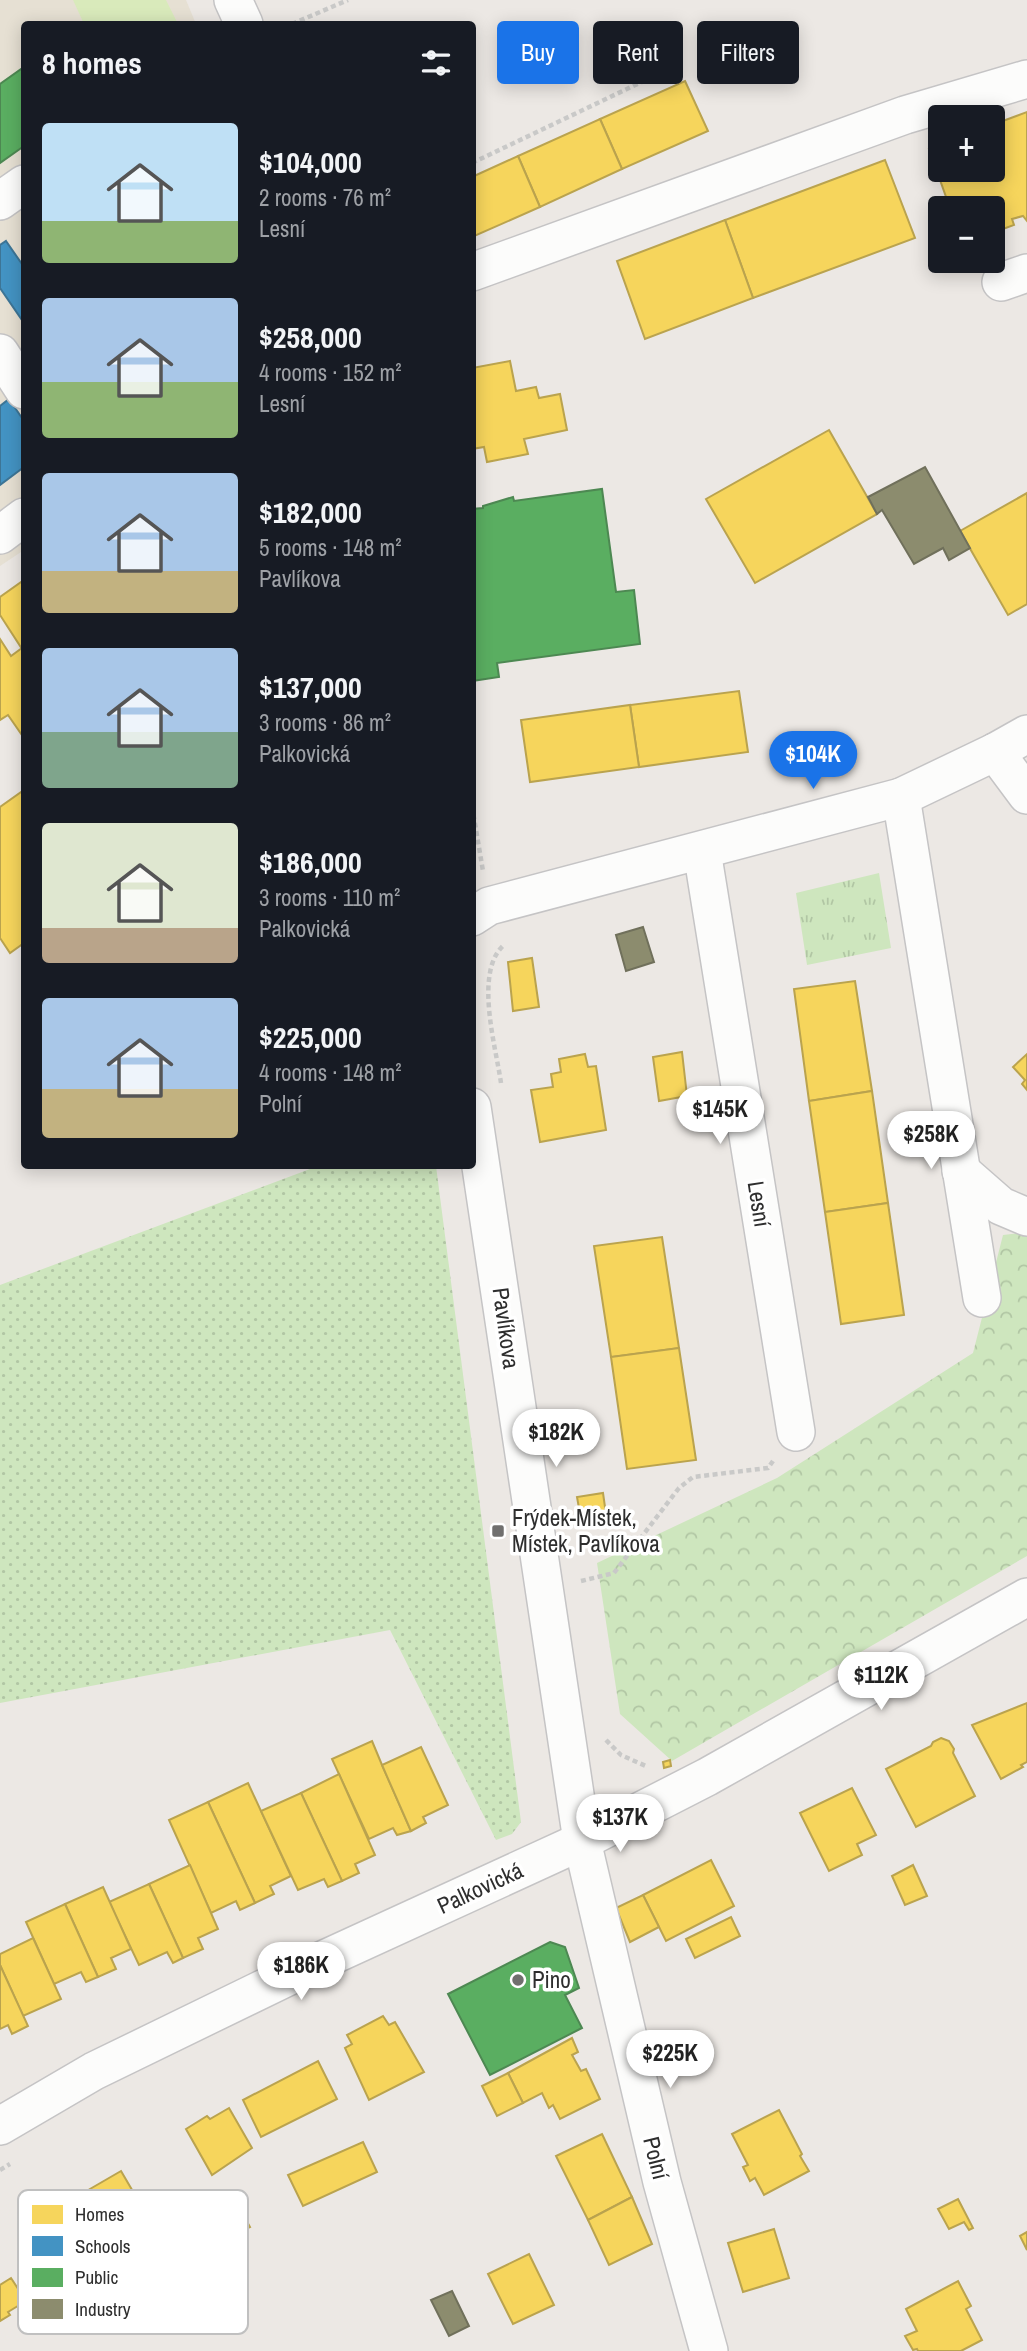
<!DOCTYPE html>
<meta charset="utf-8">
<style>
:root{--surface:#171b24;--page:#20242c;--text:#f1f3f6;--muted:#9ea1a6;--accent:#1a73e8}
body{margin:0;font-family:"Archivo Narrow",sans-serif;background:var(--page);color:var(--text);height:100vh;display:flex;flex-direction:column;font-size:26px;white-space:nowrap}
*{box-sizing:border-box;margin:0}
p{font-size:23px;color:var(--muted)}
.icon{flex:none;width:38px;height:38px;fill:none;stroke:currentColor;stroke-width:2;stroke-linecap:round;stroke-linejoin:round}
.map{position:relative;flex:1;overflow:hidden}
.details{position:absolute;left:21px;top:21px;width:455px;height:1148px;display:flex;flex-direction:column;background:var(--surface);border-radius:7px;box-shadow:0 4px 18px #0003}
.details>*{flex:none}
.banner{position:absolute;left:497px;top:21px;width:424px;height:63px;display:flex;gap:14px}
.fabs{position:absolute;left:928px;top:105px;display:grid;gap:14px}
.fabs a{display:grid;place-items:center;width:77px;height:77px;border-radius:7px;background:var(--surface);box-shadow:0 4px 18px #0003;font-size:35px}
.price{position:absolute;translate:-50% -60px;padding:0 16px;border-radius:24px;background:#fff;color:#222;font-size:23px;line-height:46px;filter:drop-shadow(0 2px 4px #0008)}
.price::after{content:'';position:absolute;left:50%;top:42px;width:21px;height:16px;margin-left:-10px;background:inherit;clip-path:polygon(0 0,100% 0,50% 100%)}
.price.active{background:var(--accent);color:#fff}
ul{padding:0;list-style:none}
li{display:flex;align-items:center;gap:21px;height:175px;padding:0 21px}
li span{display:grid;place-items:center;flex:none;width:196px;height:140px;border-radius:7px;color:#555}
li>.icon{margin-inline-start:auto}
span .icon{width:84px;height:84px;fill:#fffc;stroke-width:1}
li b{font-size:30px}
h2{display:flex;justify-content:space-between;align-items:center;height:84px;padding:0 21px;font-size:30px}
.chip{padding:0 24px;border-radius:7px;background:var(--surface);box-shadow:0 4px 18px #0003;font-size:24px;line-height:63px}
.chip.active{background:var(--accent);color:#fff}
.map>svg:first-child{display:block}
</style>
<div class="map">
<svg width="1027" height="2351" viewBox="0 0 1027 2351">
<defs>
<pattern id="grass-dots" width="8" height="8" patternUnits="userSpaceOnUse" patternTransform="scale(1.75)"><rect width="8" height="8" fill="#cee6be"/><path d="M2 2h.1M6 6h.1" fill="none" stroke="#b1c6a4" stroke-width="1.8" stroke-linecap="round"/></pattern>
<pattern id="forest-crowns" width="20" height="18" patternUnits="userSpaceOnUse" patternTransform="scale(1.75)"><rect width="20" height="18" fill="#cee6be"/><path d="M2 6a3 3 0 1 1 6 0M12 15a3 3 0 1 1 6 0" fill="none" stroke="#b1c6a4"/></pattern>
<pattern id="park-tufts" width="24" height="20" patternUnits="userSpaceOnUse" patternTransform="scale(1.75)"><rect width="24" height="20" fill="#cee6be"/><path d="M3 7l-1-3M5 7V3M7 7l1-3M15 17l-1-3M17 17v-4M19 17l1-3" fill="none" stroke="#b1c6a4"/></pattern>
</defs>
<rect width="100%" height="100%" fill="#ece8e4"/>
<path fill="#e6e0d3" d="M0,0h186l10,24h-172v526l-24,16z"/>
<path fill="url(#grass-dots)" d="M318,1166h118l85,656 -9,12 -16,6 -106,-210 -390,73v-418z"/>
<path fill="url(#forest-crowns)" d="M1027,1232v324l-355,205 -52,-47 -23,-151 180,-85 196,-125 30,-118z"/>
<path fill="url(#park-tufts)" d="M879,873l12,75 -84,17 -11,-72z"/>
<path fill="#d9eabb" d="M73,0h93l12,24h-94z"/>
<g fill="#f6d55c" stroke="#baa34e" stroke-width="2">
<path d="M685,81l23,50 -86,38 -22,-50z"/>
<path d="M1027,112v109l-4,-5 -11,3 2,6 -22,8v-25h-42l-21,-59 11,-4v25h52v-45z"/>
<path d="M600,119l22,50 -82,38 -22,-51z"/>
<path d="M518,156l22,51 -68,30v-60z"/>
<path d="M885,160l30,78 -162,60 -28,-78z"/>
<path d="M725,220l28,78 -108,41 -28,-78z"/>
<path d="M510,361l6,30 20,-4 3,11 21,-4 7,36 -43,9 4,15 -41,8 -3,-15 -12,2v-81z"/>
<path d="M829,430l48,84 -122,69 -49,-84z"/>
<path d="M1027,493v111l-19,11 -48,-84z"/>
<path d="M24,580v72l-24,-37v-18z"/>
<path d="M0,639l11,17 11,-8 2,4v86l-16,-23 -8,5z"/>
<path d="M739,691l9,61 -109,15 -9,-62z"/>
<path d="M630,705l9,62 -109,15 -9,-62z"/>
<path d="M24,790v153l-14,10 -10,-15v-131z"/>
<path d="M532,958l7,49 -26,4 -5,-49z"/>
<path d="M855,981l17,110 -63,10 -15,-112z"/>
<path d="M682,1052l5,44 -28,5 -6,-44z"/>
<path d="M585,1054l3,13 8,-1 10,64 -66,12 -9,-52 22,-3 -2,-13 10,-2 -2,-13z"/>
<path d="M1027,1054v36l-5,-6 3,-4 -12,-13z"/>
<path d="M872,1091l16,112 -63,9 -16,-111z"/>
<path d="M888,1203l16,112 -63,9 -16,-112z"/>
<path d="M662,1237l17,111 -68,9 -17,-111z"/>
<path d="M679,1348l17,112 -69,9 -16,-112z"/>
<path d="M603,1493l4,28 -25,4 -5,-28z"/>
<path d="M1027,1703v59l-6,3 2,2 -22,12 -29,-54z"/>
<path d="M941,1738l8,3 5,8 -1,4 22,43 -59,31 -30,-58 45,-23 2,-4z"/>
<path d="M372,1741l10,24 29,66 -14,4 -4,-7 -24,11 -37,-80z"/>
<path d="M421,1747l27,58 -25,12 3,6 -15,8 -29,-66z"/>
<path d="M670,1760l1,6 -7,2 -1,-6z"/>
<path d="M339,1774l36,81 -20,9 4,9 -17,8 -41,-88z"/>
<path d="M248,1783l43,93 -21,10 4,8 -19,9 -47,-101z"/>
<path d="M852,1788l24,47 -19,9 5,11 -33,16 -29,-58z"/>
<path d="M301,1793l41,88 -14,6 -4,-8 -26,11 -37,-79z"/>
<path d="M208,1802l47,101 -15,7 -4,-9 -25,12 -42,-93z"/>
<path d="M711,1860l23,46 -68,35 -23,-46z"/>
<path d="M190,1865l28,64 -20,9 5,11 -20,9 -34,-74z"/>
<path d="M913,1865l14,31 -22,9 -13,-29z"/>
<path d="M149,1884l34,74 -10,5 -6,-11 -28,13 -30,-63z"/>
<path d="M103,1887l28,62 -20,9 5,11 -18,8 -33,-73z"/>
<path d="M643,1895l16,32 -29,15 -14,-34z"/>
<path d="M65,1904l33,73 -12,5 -5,-10 -27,12 -28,-62z"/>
<path d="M731,1917l9,19 -45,22 -9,-19z"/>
<path d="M33,1938l28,61 -38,17 -23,-51v-11z"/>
<path d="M0,1965l28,61 -16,8 -4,-9 -8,4z"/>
<path d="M383,2016l6,9 6,-3 29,50 -55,28 -24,-52 7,-4 -5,-9z"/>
<path d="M572,2038l6,14 -6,3 9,16 5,-2 14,30 -40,20 -7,-14 -4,3 -7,-15 -19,10 -15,-30z"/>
<path d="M318,2061l19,38 -76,38 -18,-37z"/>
<path d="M508,2073l15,30 -26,13 -15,-30z"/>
<path d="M229,2108l23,40 -40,27 -26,-46 21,-13 3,3z"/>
<path d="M779,2110l23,44 -2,2 9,15 -45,24 -9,-17 -5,3 -7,-14 5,-2 -16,-31z"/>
<path d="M602,2134l30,63 -44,23 -32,-64z"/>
<path d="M363,2142l14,30 -74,34 -15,-31z"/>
<path d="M121,2171l28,48 -60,35 -14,-24 11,-6 -15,-24z"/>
<path d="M230,2191l20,36 -24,11 -19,-34z"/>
<path d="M632,2197l20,47 -43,21 -21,-45z"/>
<path d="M958,2199l15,29 -4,2 -5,-8 -15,7 -11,-20z"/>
<path d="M774,2229l15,49 -46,14 -15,-49z"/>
<path d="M1027,2232v18l-7,-14z"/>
<path d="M529,2254l25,51 -41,19 -25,-50z"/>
<path d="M11,2278l15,23 -18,11 2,3 -10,6v-36z"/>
<path d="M958,2281l13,25 -5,3 16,31 -21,11h-43l-1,-2 -4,1 -8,-14 12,-5 -11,-22z"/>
</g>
<g fill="#4393c3" stroke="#3d7596" stroke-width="2">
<path d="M6,241l18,26v56l-24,-35v-43z"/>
<path d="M9,399l15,22v46l-24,18v-79z"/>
</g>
<g fill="#5aae61" stroke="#4d8852" stroke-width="2">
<path d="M24,67v79l-24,17v-79z"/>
<path d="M602,489l14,103 18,-2 6,54 -143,19 2,14 -27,4v-172l11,-1v-2l30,-9 1,4z"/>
<path d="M550,1942l15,5 14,41 -14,7 17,33 -92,47 -42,-81z"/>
</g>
<g fill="#8c8c6e" stroke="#70705b" stroke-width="2">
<path d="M925,467l45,81 -21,12 -6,-12 -29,16 -32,-54 -5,4 -9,-17z"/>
<path d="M643,927l11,35 -28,9 -10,-36z"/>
<path d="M452,2291l17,35 -20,10 -18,-36z"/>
</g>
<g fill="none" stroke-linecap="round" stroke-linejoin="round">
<defs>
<g id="minor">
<path d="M233,0l11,24"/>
<path d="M0,201l24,-17"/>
<path d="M472,272l433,-157 122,-36"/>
<path d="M1001,282l26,-9"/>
<path d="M0,353l24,37"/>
<path d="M0,535l24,-18"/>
<path d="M995,752l32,43"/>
<path d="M901,797l94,-45 32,-18"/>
<path d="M702,851l94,581"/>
<path d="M472,917l17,-11 412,-109 81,501"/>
<path d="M472,1107l110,734 80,341 47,169"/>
<path d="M961,1171l40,35 26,11"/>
<path d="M0,2126l94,-55 222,-108 266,-122 125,-64 320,-180"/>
</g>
</defs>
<use href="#minor" stroke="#c5c4c5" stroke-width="40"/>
<g stroke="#c9c9c8" stroke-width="4.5" stroke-dasharray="5 3.5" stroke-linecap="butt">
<path d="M292,24l56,-24"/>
<path d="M472,163l203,-97"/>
<path d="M472,806l11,65"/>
<path d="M501,1083c-5,-36 -28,-113 4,-139"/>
<path d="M581,1581l33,-8 65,-85 14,-11 75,-9 5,-7"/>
<path d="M606,1740l15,15 27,12"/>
<path d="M0,2170l10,-6"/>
</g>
<use href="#minor" stroke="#fcfcfb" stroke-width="37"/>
</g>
<g fill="#706f6e" stroke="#fff" stroke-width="2.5">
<rect x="491" y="1524" width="14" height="14" rx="3.5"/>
<circle cx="518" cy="1980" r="7"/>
</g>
<g text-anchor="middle" stroke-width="7" stroke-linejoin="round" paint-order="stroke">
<g font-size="23" fill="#2e2e2e" stroke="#fff">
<text transform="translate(759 1204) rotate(81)" y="8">Lesní</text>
<text transform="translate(506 1328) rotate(82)" y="8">Pavlíkova</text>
<text transform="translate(480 1888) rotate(-25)" y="8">Palkovická</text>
<text transform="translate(656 2158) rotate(76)" y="8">Polní</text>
</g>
<g font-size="23" fill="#2e2e2e" stroke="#fff" text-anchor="start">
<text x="512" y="1526">Frýdek-Místek,<tspan x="512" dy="26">Místek, Pavlíkova</tspan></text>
<text x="532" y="1988">Pino</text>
</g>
</g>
<rect x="18" y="2190" width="230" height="144" rx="10" fill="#fff" stroke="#c0c0c0" stroke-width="2"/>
<rect x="32" y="2205" width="31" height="19" fill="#f6d55c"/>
<rect x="32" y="2236" width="31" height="20" fill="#4393c3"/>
<rect x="32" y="2268" width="31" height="19" fill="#5aae61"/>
<rect x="32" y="2299" width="31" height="20" fill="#8c8c6e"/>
<g font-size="19" fill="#2e2e2e">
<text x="75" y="2221">Homes</text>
<text x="75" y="2253">Schools</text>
<text x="75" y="2284">Public</text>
<text x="75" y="2316">Industry</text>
</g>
</svg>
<div class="fabs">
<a>+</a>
<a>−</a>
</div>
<b class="price active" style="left:813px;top:791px">$104K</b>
<b class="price" style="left:720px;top:1146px">$145K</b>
<b class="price" style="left:931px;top:1171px">$258K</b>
<b class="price" style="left:556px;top:1469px">$182K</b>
<b class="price" style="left:881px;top:1712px">$112K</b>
<b class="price" style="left:620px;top:1854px">$137K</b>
<b class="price" style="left:301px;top:2002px">$186K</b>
<b class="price" style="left:670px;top:2090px">$225K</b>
<div class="banner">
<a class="chip active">Buy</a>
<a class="chip">Rent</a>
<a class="chip">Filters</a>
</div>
<section class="details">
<h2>8 homes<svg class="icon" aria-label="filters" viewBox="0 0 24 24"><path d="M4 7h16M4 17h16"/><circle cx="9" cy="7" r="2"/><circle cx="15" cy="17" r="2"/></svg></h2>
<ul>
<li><span style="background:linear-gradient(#bfe0f5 70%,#8fb573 0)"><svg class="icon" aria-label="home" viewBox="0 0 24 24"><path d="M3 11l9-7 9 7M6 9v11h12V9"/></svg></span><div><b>$104,000</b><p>2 rooms · 76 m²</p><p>Lesní</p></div></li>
<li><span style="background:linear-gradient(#a9c7e8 60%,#8fb573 0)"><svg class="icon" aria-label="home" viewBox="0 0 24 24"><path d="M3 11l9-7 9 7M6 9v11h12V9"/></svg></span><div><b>$258,000</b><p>4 rooms · 152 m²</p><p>Lesní</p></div></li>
<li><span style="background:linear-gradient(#a9c7e8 70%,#c2b280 0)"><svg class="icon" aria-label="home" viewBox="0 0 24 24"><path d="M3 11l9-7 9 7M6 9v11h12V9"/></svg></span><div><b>$182,000</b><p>5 rooms · 148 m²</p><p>Pavlíkova</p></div></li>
<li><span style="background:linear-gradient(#a9c7e8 60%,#7fa58c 0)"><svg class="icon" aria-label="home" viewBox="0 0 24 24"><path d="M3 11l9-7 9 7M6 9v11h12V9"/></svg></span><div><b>$137,000</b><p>3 rooms · 86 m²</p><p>Palkovická</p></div></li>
<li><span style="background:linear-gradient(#dfe7d0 75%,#b9a48a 0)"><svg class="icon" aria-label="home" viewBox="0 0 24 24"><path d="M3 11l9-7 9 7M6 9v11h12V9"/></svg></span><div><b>$186,000</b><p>3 rooms · 110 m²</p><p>Palkovická</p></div></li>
<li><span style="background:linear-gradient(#a9c7e8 65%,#c2b280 0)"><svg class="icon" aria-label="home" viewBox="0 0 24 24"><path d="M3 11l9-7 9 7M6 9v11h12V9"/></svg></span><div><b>$225,000</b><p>4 rooms · 148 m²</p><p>Polní</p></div></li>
</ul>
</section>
</div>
